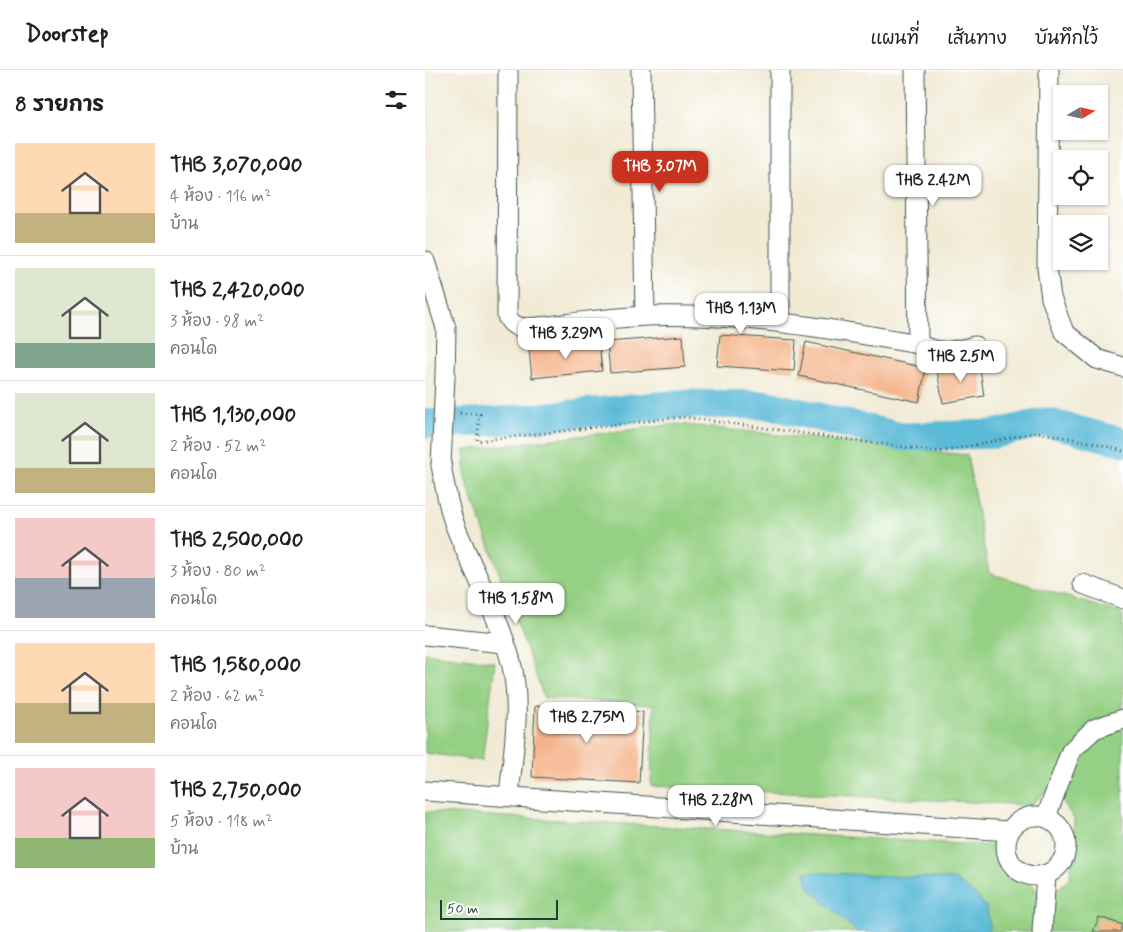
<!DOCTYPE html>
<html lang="th">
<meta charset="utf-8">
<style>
:root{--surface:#fff;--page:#f2f2f2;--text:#202124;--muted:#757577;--line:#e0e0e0;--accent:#c8321e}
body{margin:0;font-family:Mynerve,"Playpen Sans Thai",sans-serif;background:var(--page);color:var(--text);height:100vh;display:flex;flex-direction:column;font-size:19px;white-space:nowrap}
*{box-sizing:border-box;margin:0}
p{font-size:16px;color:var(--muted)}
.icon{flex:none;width:28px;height:28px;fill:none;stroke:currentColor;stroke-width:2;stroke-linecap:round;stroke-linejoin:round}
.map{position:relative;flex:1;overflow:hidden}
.side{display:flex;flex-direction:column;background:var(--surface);width:425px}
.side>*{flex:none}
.needle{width:32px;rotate:81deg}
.tools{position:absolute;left:628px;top:15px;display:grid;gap:10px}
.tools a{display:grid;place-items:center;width:55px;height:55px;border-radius:0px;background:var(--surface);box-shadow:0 1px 4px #0004;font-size:25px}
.scale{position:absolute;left:15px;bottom:12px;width:118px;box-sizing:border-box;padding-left:5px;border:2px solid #1f3d34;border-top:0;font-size:14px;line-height:18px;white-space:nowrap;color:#1f3d34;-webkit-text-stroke:4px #fff;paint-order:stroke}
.price{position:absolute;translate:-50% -42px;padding:0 11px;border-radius:10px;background:#fff;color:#222;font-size:16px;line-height:32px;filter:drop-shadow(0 1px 2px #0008)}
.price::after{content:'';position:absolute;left:50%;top:30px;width:15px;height:11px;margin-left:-8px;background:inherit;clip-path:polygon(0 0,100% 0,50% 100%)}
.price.active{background:var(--accent);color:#fff}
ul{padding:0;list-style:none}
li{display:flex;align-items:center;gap:15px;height:125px;padding:0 15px}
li+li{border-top:1px solid var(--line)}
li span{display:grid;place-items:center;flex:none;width:140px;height:100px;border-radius:0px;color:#555}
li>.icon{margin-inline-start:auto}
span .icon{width:60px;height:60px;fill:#fffc;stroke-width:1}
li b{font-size:21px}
h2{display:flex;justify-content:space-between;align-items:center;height:60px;padding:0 15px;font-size:21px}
header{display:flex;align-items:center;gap:30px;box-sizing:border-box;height:70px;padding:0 25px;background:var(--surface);border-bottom:1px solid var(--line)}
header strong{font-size:24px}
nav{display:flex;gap:28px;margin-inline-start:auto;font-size:18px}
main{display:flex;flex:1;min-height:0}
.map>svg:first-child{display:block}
</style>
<header>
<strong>Doorstep</strong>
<nav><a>แผนที่</a><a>เส้นทาง</a><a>บันทึกไว้</a></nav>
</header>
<main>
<section class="side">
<h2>8 รายการ<svg class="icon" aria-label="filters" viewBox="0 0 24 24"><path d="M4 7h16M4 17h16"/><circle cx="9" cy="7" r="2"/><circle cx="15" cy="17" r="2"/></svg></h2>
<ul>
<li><span style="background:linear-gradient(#ffd9b3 70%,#c2b280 0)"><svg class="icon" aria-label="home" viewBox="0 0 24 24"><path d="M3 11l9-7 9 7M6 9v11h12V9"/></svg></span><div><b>THB 3,070,000</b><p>4 ห้อง · 116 m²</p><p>บ้าน</p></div></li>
<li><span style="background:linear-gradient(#dfe7d0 75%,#7fa58c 0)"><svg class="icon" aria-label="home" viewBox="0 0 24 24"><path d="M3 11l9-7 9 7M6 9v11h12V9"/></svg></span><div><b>THB 2,420,000</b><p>3 ห้อง · 98 m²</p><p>คอนโด</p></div></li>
<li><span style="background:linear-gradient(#dfe7d0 75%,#c2b280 0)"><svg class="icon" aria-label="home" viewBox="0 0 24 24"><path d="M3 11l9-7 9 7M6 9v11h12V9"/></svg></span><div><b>THB 1,130,000</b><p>2 ห้อง · 52 m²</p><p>คอนโด</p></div></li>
<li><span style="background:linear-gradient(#f6c9c9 60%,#9aa5b1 0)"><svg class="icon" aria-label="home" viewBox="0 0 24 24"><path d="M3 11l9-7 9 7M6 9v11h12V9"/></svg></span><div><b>THB 2,500,000</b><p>3 ห้อง · 80 m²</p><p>คอนโด</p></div></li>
<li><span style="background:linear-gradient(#ffd9b3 60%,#c2b280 0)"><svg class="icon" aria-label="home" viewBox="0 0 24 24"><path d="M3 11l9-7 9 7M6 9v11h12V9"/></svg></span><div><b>THB 1,580,000</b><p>2 ห้อง · 62 m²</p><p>คอนโด</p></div></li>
<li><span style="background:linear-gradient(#f6c9c9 70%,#8fb573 0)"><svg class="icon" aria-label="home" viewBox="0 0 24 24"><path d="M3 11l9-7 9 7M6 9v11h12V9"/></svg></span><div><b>THB 2,750,000</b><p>5 ห้อง · 118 m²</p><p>บ้าน</p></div></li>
</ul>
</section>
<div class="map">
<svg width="698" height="862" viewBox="0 0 698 862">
<rect width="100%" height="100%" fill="#fff"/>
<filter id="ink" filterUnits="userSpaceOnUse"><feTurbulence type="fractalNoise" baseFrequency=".02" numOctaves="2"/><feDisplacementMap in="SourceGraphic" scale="10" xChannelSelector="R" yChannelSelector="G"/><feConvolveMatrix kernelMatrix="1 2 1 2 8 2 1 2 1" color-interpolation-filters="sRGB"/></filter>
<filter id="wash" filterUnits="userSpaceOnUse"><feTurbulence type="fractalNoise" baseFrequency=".0096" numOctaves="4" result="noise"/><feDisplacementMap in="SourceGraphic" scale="20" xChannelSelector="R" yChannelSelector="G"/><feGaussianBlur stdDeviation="1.12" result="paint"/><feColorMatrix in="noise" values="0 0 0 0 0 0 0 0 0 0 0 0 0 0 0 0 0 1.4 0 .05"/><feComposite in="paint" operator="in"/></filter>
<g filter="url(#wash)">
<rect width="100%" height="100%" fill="#f1ebd5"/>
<g fill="#95d084" stroke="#5a865c">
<path d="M252,354l290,31 22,118 134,41v318h-698v-120l571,34 11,31 23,5 15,18 25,-22 4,-59 -19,-30 3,-7 -28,23 -379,-19 3,-81 -110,-7 -79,-220v-28z"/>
<path d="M0,583l70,9 -13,99 -57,-8z"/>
</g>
<path fill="#5abad8" stroke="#3c7c86" d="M380,802l149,7 23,17 9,11 4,20 -4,5h-129l-49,-45z"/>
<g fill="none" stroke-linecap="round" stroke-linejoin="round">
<path stroke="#5abad8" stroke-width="29" d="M0,354l75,-3 180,-17 88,1 134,32 92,-3 52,-12 77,20"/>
</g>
<g id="blocks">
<g fill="#f4b388">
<path d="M295,265l76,5 -2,31 -77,-5z"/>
<path d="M258,266l2,31 -75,6 -3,-31z"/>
<path d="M174,271l3,30 -70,7 -3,-29z"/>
<path d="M381,272l120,26 -7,34 -120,-26z"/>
<path d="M554,293l5,33 -41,7 -6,-33z"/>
<path d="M110,636l108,6 -4,71 -107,-6z"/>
<path d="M674,847l24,8 -3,7h-27z"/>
</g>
</g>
</g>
<g filter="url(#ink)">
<use href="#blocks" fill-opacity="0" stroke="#3e574c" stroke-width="1"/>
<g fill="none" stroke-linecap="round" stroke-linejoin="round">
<defs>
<g id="minor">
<path d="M83,0l-1,246c5,10 10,11 21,12 39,-4 78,-10 117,-12 92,-3 183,12 273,28 22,11 34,8 57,2"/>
<path d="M216,0l4,246"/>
<path d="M490,0l3,274"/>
<path d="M624,0l-2,198 4,30 13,34 33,27 26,8"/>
<path d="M0,191l21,67 -1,49"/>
<path d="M355,252v-252"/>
<path d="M16,395c4,21 7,43 15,63 18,45 43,88 55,134 11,43 2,90 -2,134"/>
<path d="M658,514l40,15"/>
<path d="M0,565l79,8"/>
<path d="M0,721l584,40"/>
<circle cx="611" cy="776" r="30"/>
<path d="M621,747l25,-66 23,-22 29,-10"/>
<path d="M617,862l4,-57"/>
</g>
</defs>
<use href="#minor" stroke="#3e574c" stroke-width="21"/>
<path stroke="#3e574c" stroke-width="3" stroke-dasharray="1 4" stroke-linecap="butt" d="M35,343l20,1 -3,27 206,-24 257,35 97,-20 62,12 24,7"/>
<use href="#minor" stroke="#fff" stroke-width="19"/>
<defs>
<path id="minor-bridge" d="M16,395l4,-88"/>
</defs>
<use href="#minor-bridge" stroke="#3e574c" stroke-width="21" stroke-linecap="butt"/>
<use href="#minor-bridge" stroke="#fff" stroke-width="19"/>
</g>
</g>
</svg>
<div class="tools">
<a><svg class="needle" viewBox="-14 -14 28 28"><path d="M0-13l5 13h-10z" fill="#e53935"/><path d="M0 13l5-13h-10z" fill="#757577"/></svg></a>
<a><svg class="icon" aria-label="locate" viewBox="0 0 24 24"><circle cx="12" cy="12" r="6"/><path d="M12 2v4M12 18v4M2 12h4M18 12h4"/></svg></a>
<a><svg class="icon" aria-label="layers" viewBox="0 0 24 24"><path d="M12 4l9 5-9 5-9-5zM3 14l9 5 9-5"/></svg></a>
</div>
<div class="scale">50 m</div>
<b class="price active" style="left:235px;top:123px">THB 3.07M</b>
<b class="price" style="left:508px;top:137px">THB 2.42M</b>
<b class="price" style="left:316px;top:265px">THB 1.13M</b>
<b class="price" style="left:141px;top:290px">THB 3.29M</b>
<b class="price" style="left:536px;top:313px">THB 2.5M</b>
<b class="price" style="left:91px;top:555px">THB 1.58M</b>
<b class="price" style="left:162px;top:674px">THB 2.75M</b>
<b class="price" style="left:291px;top:757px">THB 2.28M</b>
</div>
</main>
